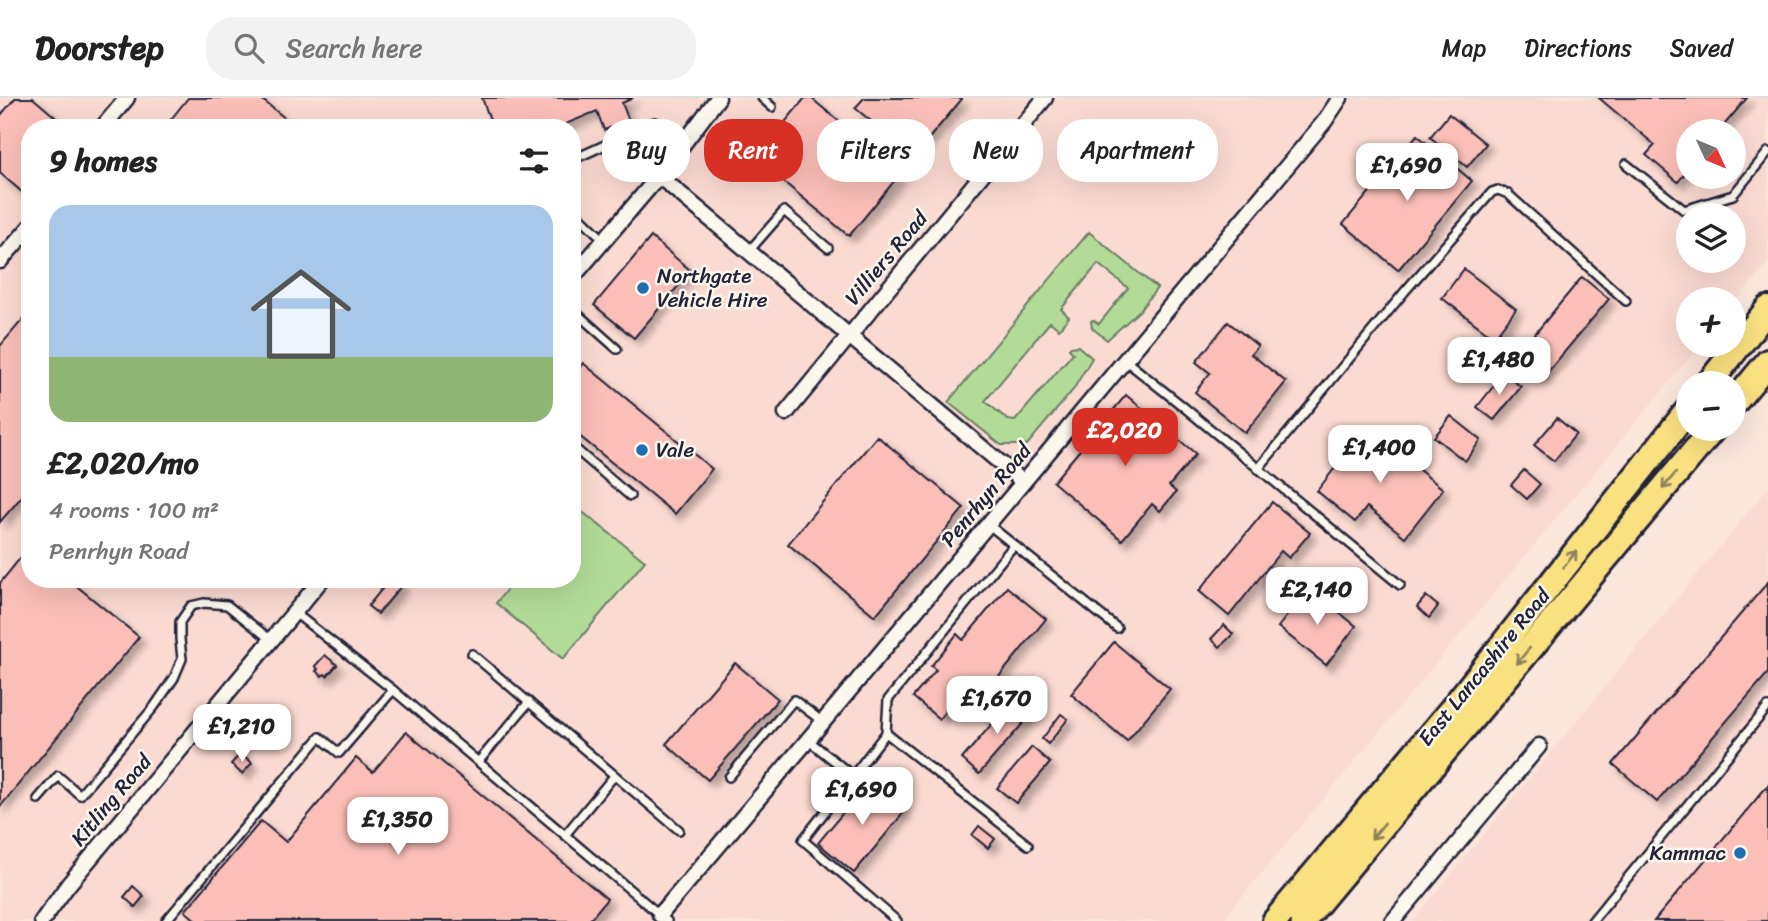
<!DOCTYPE html>
<meta charset="utf-8">
<style>
:root{--surface:#fff;--page:#f2f2f2;--text:#222;--muted:#767676;--line:#e0e0e0;--accent:#d93025}
body{margin:0;font-family:Sriracha,sans-serif;background:var(--page);color:var(--text);height:100vh;display:flex;flex-direction:column;font-size:26px;white-space:nowrap}
*{box-sizing:border-box;margin:0}
p{font-size:23px;color:var(--muted)}
.icon{flex:none;width:38px;height:38px;fill:none;stroke:currentColor;stroke-width:2;stroke-linecap:round;stroke-linejoin:round}
.map{position:relative;flex:1;overflow:hidden}
.panel{position:absolute;left:21px;top:21px;width:560px;height:469px;display:flex;flex-direction:column;background:var(--surface);border-radius:28px;box-shadow:0 7px 28px #0002}
.panel>*{flex:none}
.guide{position:absolute;left:602px;top:21px;width:665px;height:63px;display:flex;gap:14px}
.needle{width:46px;rotate:134deg}
.buttons{position:absolute;left:1676px;top:21px;display:grid;gap:14px}
.buttons a{display:grid;place-items:center;width:70px;height:70px;border-radius:50%;background:var(--surface);box-shadow:0 7px 28px #0002;font-size:35px}
.price{position:absolute;translate:-50% -60px;padding:0 16px;border-radius:14px;background:#fff;color:#222;font-size:23px;line-height:46px;filter:drop-shadow(0 2px 4px #0008)}
.price::after{content:'';position:absolute;left:50%;top:42px;width:21px;height:16px;margin-left:-10px;background:inherit;clip-path:polygon(0 0,100% 0,50% 100%)}
.price.active{background:var(--accent);color:#fff}
ul{padding:0;list-style:none}
li{display:grid;align-content:center;gap:14px;height:371px;padding:0 28px}
li span{display:grid;place-items:center;height:217px;border-radius:21px;color:#555}
li>.icon{margin-inline-start:auto}
span .icon{width:126px;height:126px;fill:#fffc;stroke-width:1}
li b{font-size:30px}
h2{display:flex;justify-content:space-between;align-items:center;height:84px;padding:0 28px;font-size:30px}
.pill{padding:0 24px;border-radius:28px;background:var(--surface);box-shadow:0 7px 28px #0002;font-size:24px;line-height:63px}
.pill.active{background:var(--accent);color:#fff}
header{display:flex;align-items:center;gap:42px;box-sizing:border-box;height:98px;padding:0 35px;background:var(--surface);border-bottom:2px solid var(--line)}
header strong{font-size:33px}
nav{display:flex;gap:38px;margin-inline-start:auto;font-size:24px}
.search{width:490px;height:63px;background:var(--page);display:flex;align-items:center;gap:18px;box-sizing:border-box;padding:0 24px;border-radius:28px;color:var(--muted);font-size:26px}
.map>svg:first-child{display:block}
</style>
<header>
<strong>Doorstep</strong>
<div class="search"><svg class="icon" aria-label="search" viewBox="0 0 24 24"><circle cx="10" cy="10" r="6"/><path d="M15 15l6 6"/></svg>Search here</div>
<nav><a>Map</a><a>Directions</a><a>Saved</a></nav>
</header>
<div class="map">
<svg width="1768" height="823" viewBox="0 0 1768 823">
<defs>
<filter id="shadow"><feDropShadow dx="6" dy="6" stdDeviation="3.5" flood-color="#0004"/></filter>
</defs>
<rect width="100%" height="100%" fill="#fbe6dc"/>
<filter id="ink" filterUnits="userSpaceOnUse"><feTurbulence type="fractalNoise" baseFrequency=".0143" numOctaves="2"/><feDisplacementMap in="SourceGraphic" scale="14" xChannelSelector="R" yChannelSelector="G"/><feConvolveMatrix kernelMatrix="1 2 1 2 8 2 1 2 1" color-interpolation-filters="sRGB"/></filter>
<g filter="url(#ink)">
<g fill="#fbdad1" fill-rule="evenodd">
<path d="M0,0h1768v164l-34,41v-4h-45v46h11l-478,576h-1222zM30,30h542v451h-542zM1689,33h45v46h-45zM1689,117h45v46h-45z"/>
<path d="M1768,390v433h-355z"/>
</g>
<g fill="#b2db97" stroke="#6a7e69" stroke-width="2">
<path d="M1089,134l68,56 -17,22 -33,30 -15,-12 -1,-7 2,-1 6,4 29,-36 -30,-24 -37,45 8,8 -10,12 -9,-7 -65,79 23,19 7,1 58,-68 -4,-4 2,-2 7,-1 14,12 -19,32 -46,55h-26l-53,-43z"/>
<path d="M576,409l69,54 -82,98 -67,-56 19,-24h57v-68z"/>
</g>
<g fill="#fbbfb8" stroke="#22223b" stroke-width="2" filter="url(#shadow)">
<path d="M15,0h18l35,30h-38v55l-8,9 -22,-19v-57z"/>
<path d="M188,0h72l37,30h-133z"/>
<path d="M482,0h151l-11,5 7,18 -25,9 -7,-19 -41,17h-63z"/>
<path d="M805,0h6l90,75 -52,63 -94,-78z"/>
<path d="M864,0h96l2,1 -48,57 -59,-48z"/>
<path d="M1599,0h148l-28,33h-30v37l-11,14 -32,-27 9,-10z"/>
<path d="M1449,16l37,30 -19,23 -37,-30z"/>
<path d="M1417,37l55,46 -74,89 -55,-46z"/>
<path d="M651,139l40,34 -57,67 -40,-33z"/>
<path d="M1464,171l52,40 -22,29 -52,-40z"/>
<path d="M1582,179l27,22 -68,81 -26,-22z"/>
<path d="M30,213v176l-30,35v-176z"/>
<path d="M1228,224l30,24 -7,8 35,28 -41,51 -50,-41 15,-19 -14,-11z"/>
<path d="M583,265l129,106 -37,45 -103,-84v-53z"/>
<path d="M1504,275l17,14 -27,33 -17,-13z"/>
<path d="M1126,297l70,59 -27,32 7,6 -16,19 -8,-7 -30,36 -69,-58z"/>
<path d="M1451,318l30,24 -16,21 -31,-24z"/>
<path d="M1557,320l19,16 -22,27 -20,-16z"/>
<path d="M1366,330l77,61 -38,48 -38,-30 -12,15 -38,-31z"/>
<path d="M877,338l87,72 -89,108 -87,-72z"/>
<path d="M1524,372l16,14 -13,15 -16,-14z"/>
<path d="M1272,404l38,31 -21,25 -8,-7 -52,65 -30,-25z"/>
<path d="M29,449l1,32h38l71,58 -139,170v-224z"/>
<path d="M390,481h6l6,6 -24,29 -10,-8z"/>
<path d="M1768,484v91l-111,129 -44,-38z"/>
<path d="M1007,489l39,32 -75,92 -15,-12 -17,20 -26,-22 23,-27 -5,-4 26,-32 6,6z"/>
<path d="M1309,490l47,38 -30,39 -48,-38z"/>
<path d="M1426,498l12,10 -9,12 -12,-11z"/>
<path d="M1224,527l9,9 -13,13 -9,-8z"/>
<path d="M1114,544l56,47 -43,52 -56,-47z"/>
<path d="M325,557l12,10 -10,11 -2,-2 -3,2 -6,-5 2,-2 -3,-3z"/>
<path d="M735,565l43,36 -70,81 -42,-36z"/>
<path d="M1014,600l18,15 -53,61 -17,-15z"/>
<path d="M1061,616l7,5 -20,25 -6,-5z"/>
<path d="M406,634l201,167 -18,22h-392l-12,-10 76,-90 25,21 70,-84 17,14z"/>
<path d="M1032,649l18,16 -34,40 -19,-15z"/>
<path d="M241,655l11,10 -10,11 -11,-10z"/>
<path d="M869,683l36,30 -51,62 -36,-30z"/>
<path d="M1768,687v136h-114z"/>
<path d="M979,728l16,13 -7,9 -16,-13z"/>
<path d="M133,788l11,10 -9,11 -11,-10z"/>
</g>
<g fill="none" stroke-linecap="round" stroke-linejoin="round">
<defs>
<g id="lane">
<path d="M762,0l10,9"/>
<path d="M572,62l83,-38"/>
<path d="M1626,66l58,46 49,-15 35,-43"/>
<path d="M572,111l32,31"/>
<path d="M749,153l35,-40 44,37"/>
<path d="M572,211l45,40"/>
<path d="M1126,263l54,43 220,181"/>
<path d="M572,348l58,50"/>
<path d="M1258,371l148,-179 86,-98 6,-2 10,4 118,107"/>
<path d="M989,427l128,103"/>
<path d="M295,515l98,77"/>
<path d="M472,556l207,176"/>
<path d="M886,635l142,112"/>
<path d="M808,642l45,36"/>
<path d="M479,663l50,-59"/>
<path d="M729,679l65,-77 29,22"/>
<path d="M38,701l20,-23 22,19 74,-88 20,-29 8,-19 -2,-20v-17l11,-16 13,-3 23,2 44,35"/>
<path d="M565,737l49,-59"/>
<path d="M166,823l154,-184 19,16 54,-63 274,231"/>
<path d="M897,823l-94,-81 83,-107 2,-33 126,-155"/>
<path d="M1592,823l176,-214"/>
</g>
<g id="street">
<path d="M102,30l25,-30"/>
<path d="M659,78l364,306"/>
<path d="M0,163l30,-34"/>
<path d="M572,180l87,-102 59,-78"/>
<path d="M786,315l259,-315"/>
<path d="M660,817l163,-193 501,-600 16,-24"/>
<path d="M42,823l26,-36 254,-306"/>
<path d="M1393,823l146,-175"/>
</g>
<g id="highway">
<path d="M1709,285l59,-74"/>
<path d="M1734,305l34,-41"/>
<path d="M1275,823l177,-212 237,-300"/>
<path d="M1303,823l410,-492"/>
</g>
</defs>
<use href="#lane" stroke="#22223b" stroke-width="12"/>
<use href="#street" stroke="#22223b" stroke-width="19"/>
<use href="#highway" stroke="#22223b" stroke-width="30"/>
<use href="#lane" stroke="#fbf7ec" stroke-width="7"/>
<use href="#street" stroke="#fbf7ec" stroke-width="14"/>
<use href="#highway" stroke="#fae180" stroke-width="24"/>
</g>
<defs><path id="oneway-shaft" d="M-6 0H5M1.5-3L5.5 0L1.5 3" fill="none" stroke-width="1.6" stroke-linecap="round" stroke-linejoin="round" transform="scale(1.75)"/></defs>
<g stroke="#8e825e">
<use href="#oneway-shaft" transform="translate(1669 383) rotate(130)"/>
<use href="#oneway-shaft" transform="translate(1570 461) rotate(-52)"/>
<use href="#oneway-shaft" transform="translate(1523 558) rotate(130)"/>
<use href="#oneway-shaft" transform="translate(1378 733) rotate(130)"/>
</g>
</g>
<g fill="#1f6fb2" stroke="#fbf7ec" stroke-width="2.5">
<circle cx="643" cy="190" r="7"/>
<circle cx="642" cy="352" r="7"/>
<circle cx="1740" cy="755" r="7"/>
</g>
<g text-anchor="middle" stroke-width="5" stroke-linejoin="round" paint-order="stroke">
<g font-size="21" fill="#22223b" stroke="#fbf7ec">
<text transform="translate(886 160) rotate(-50)" y="7">Villiers Road</text>
<text transform="translate(986 397) rotate(-50)" y="7">Penrhyn Road</text>
<text transform="translate(1484 569) rotate(-51)" y="7">East Lancashire Road</text>
<text transform="translate(111 702) rotate(-50)" y="7">Kitling Road</text>
</g>
<g font-size="21" fill="#22223b" stroke="#fbf7ec" text-anchor="start">
<text x="657" y="185">Northgate<tspan x="657" dy="24">Vehicle Hire</tspan></text>
<text x="656" y="359">Vale</text>
<text x="1726" y="762" text-anchor="end">Kammac</text>
</g>
</g>
</svg>
<div class="buttons">
<a><svg class="needle" viewBox="-14 -14 28 28"><path d="M0-13l5 13h-10z" fill="#e53935"/><path d="M0 13l5-13h-10z" fill="#767676"/></svg></a>
<a><svg class="icon" aria-label="layers" viewBox="0 0 24 24"><path d="M12 4l9 5-9 5-9-5zM3 14l9 5 9-5"/></svg></a>
<a>+</a>
<a>−</a>
</div>
<b class="price" style="left:1407px;top:105px">£1,690</b>
<b class="price" style="left:1499px;top:299px">£1,480</b>
<b class="price active" style="left:1125px;top:370px">£2,020</b>
<b class="price" style="left:1380px;top:387px">£1,400</b>
<b class="price" style="left:1317px;top:529px">£2,140</b>
<b class="price" style="left:997px;top:638px">£1,670</b>
<b class="price" style="left:242px;top:666px">£1,210</b>
<b class="price" style="left:862px;top:729px">£1,690</b>
<b class="price" style="left:398px;top:759px">£1,350</b>
<div class="guide">
<a class="pill">Buy</a>
<a class="pill active">Rent</a>
<a class="pill">Filters</a>
<a class="pill">New</a>
<a class="pill">Apartment</a>
</div>
<section class="panel">
<h2>9 homes<svg class="icon" aria-label="filters" viewBox="0 0 24 24"><path d="M4 7h16M4 17h16"/><circle cx="9" cy="7" r="2"/><circle cx="15" cy="17" r="2"/></svg></h2>
<ul>
<li><span style="background:linear-gradient(#a9c7e8 70%,#8fb573 0)"><svg class="icon" aria-label="home" viewBox="0 0 24 24"><path d="M3 11l9-7 9 7M6 9v11h12V9"/></svg></span><div><b>£2,020/mo</b><p>4 rooms · 100 m²</p><p>Penrhyn Road</p></div></li>
</ul>
</section>
</div>
